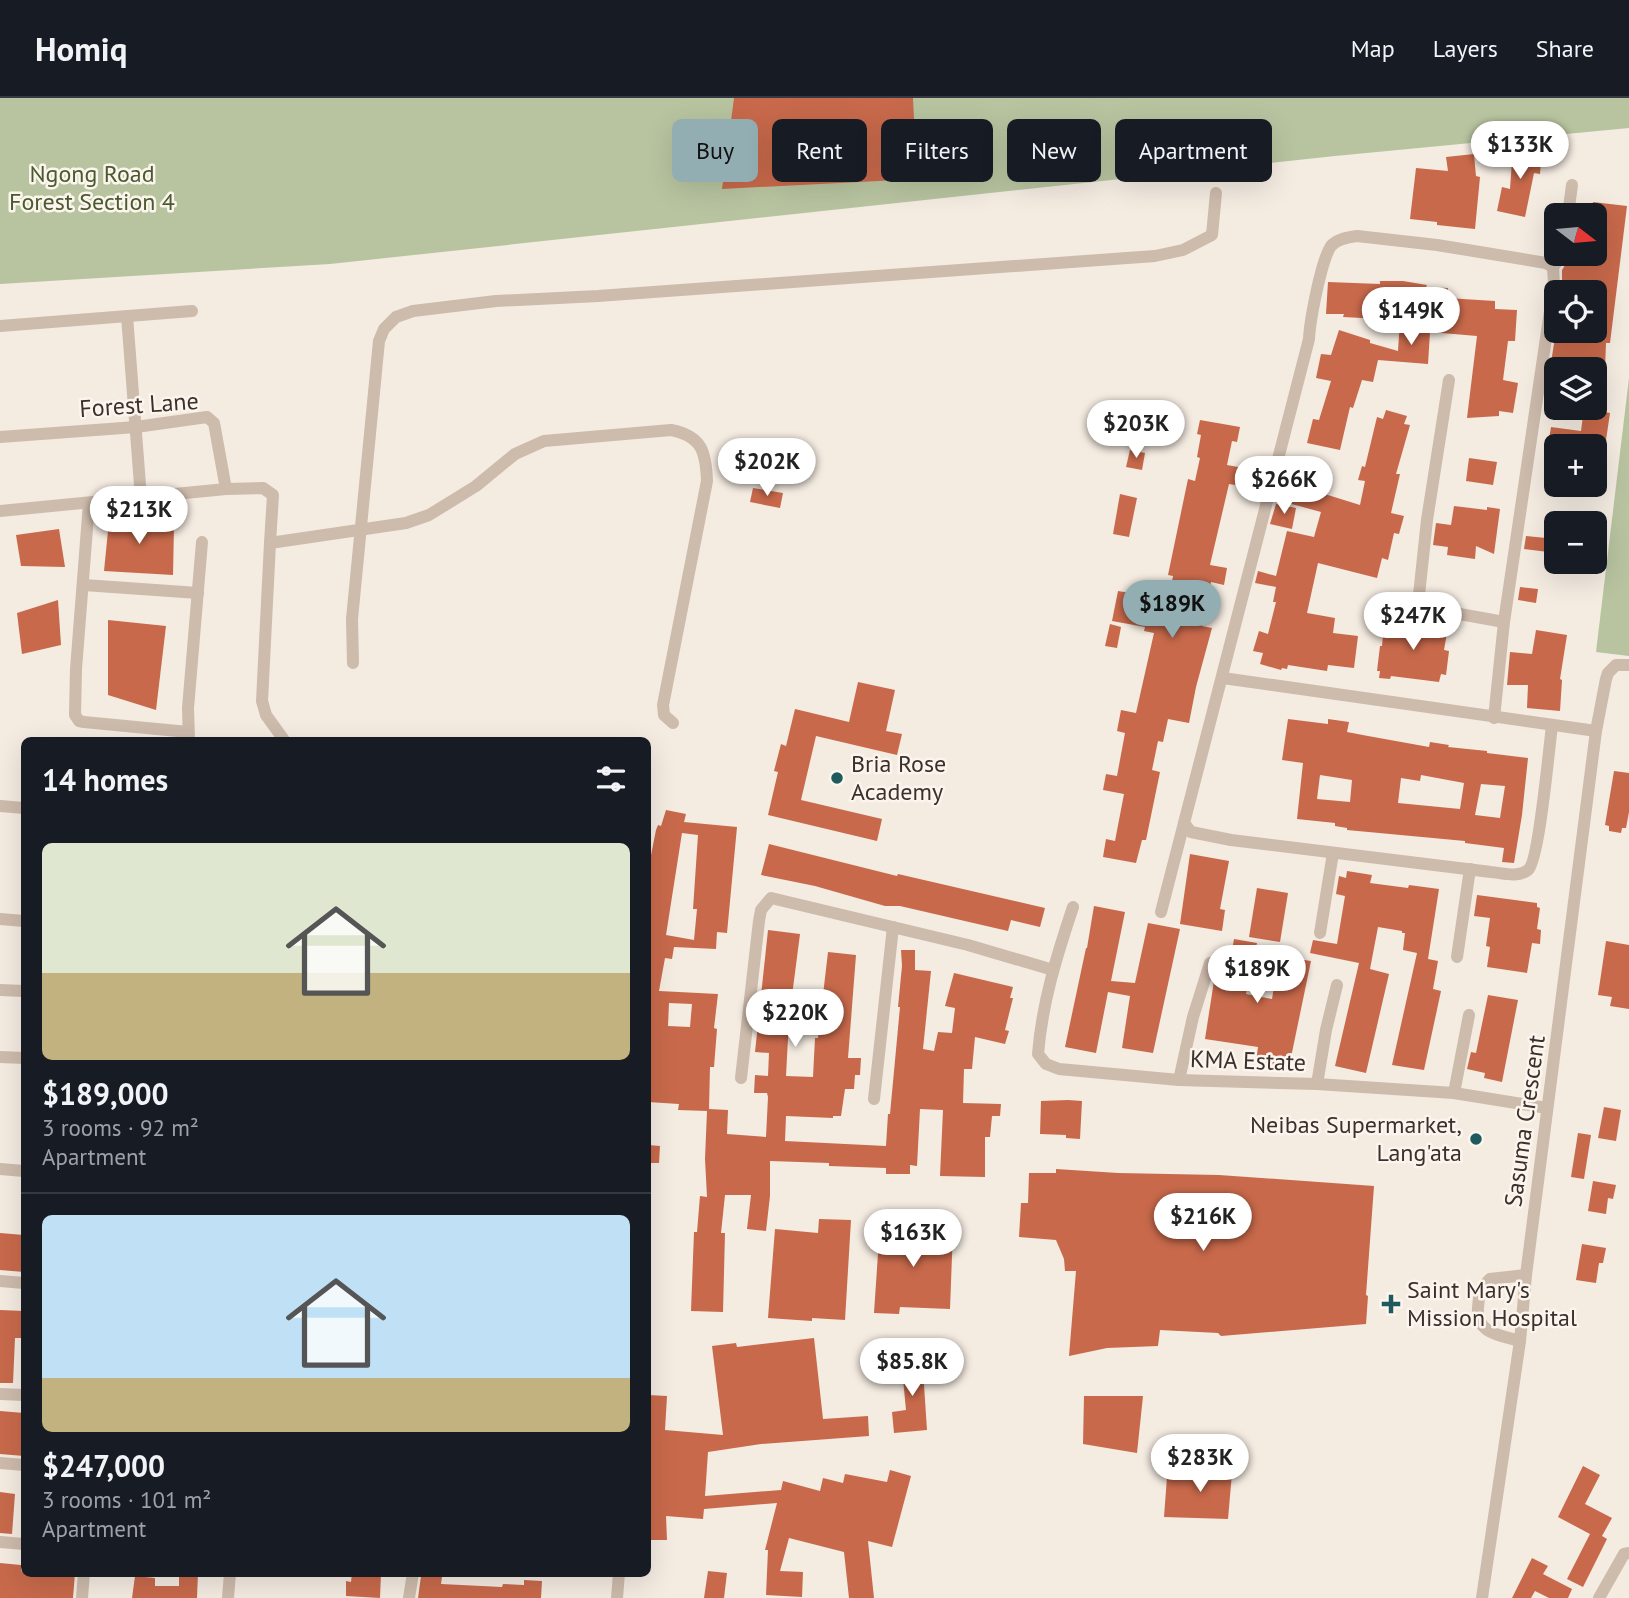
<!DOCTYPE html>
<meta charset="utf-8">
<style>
:root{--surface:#171b24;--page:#20242c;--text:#f1f3f6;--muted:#9ea1a6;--line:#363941;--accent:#92aeb2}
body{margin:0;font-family:"PT Sans",sans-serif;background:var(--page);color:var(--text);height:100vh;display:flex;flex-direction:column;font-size:26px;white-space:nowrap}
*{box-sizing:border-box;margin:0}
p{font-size:23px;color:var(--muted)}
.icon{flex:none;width:38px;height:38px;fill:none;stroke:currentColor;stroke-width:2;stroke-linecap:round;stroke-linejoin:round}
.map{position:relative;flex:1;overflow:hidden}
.drawer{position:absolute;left:21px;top:639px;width:630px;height:840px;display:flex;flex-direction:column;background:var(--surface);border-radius:10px;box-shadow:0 7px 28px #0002}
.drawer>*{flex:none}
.hud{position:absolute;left:672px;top:21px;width:665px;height:63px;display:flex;gap:14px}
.needle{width:46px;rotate:106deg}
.buttons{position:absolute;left:1544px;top:105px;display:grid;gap:14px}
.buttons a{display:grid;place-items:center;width:63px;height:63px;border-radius:10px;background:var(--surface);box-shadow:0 7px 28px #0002;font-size:35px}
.price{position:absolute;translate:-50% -60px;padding:0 16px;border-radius:24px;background:#fff;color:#222;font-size:23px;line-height:46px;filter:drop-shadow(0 2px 4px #0008)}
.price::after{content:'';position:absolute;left:50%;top:42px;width:21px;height:16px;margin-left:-10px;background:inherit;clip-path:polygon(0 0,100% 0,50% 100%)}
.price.selected{background:var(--accent);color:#111}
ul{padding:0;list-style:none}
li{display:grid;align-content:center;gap:14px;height:371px;padding:0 21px}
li+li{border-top:2px solid var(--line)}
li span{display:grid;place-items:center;height:217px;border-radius:10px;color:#555}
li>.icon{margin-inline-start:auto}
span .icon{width:126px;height:126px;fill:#fffc;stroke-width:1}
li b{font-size:30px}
h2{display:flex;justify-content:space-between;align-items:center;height:84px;padding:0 21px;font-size:30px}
.pill{padding:0 24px;border-radius:10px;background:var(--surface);box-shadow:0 7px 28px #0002;font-size:24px;line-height:63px}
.pill.selected{background:var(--accent);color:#111}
header{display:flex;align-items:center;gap:42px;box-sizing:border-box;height:98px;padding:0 35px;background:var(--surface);border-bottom:2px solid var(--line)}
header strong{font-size:33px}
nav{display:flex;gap:38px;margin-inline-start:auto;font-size:24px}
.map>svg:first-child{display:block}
</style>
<header>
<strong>Homiq</strong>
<nav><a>Map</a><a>Layers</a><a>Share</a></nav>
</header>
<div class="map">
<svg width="1629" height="1500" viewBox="0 0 1629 1500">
<rect width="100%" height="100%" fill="#f4ebe1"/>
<g fill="#b8c4a0">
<path d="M0,0h1629v30l-294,28 -1005,108 -330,20z"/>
<path d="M1629,280v278l-33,-4z"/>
</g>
<g fill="#c8694b" fill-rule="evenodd">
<path d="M734,0h179l4,81 -195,10z"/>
<path d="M1513,49l29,2 -2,25 -6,-1 -9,44 -28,-6 5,-24 8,2z"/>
<path d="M1474,56l2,22 4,1 -5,52 -38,-4v-3l-27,-3 6,-51 32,3 -2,-14z"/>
<path d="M1593,104l34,4 -17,137h-4l-1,26h-55l6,-38h38v-39h-12l1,-3 -21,-1v-18l10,-16h22v-39h-2z"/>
<path d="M1380,183h23l24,4 -1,2 22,1 -1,10 48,3v8l22,1 -2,31h-7l-5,39 15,3 -5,30 -14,-2v5l-32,2 10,-82 -47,-4 -2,32 -50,-4 -5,22 -11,-2 -9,28 -3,-1 -10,43 -33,-7 6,-24 6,1 12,-39 -15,-3 5,-24 10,1 8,-25 31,10v3l28,8 2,-31 -57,-3 1,-3h-18l2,-32 52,2z"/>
<path d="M1584,310h16v3l10,2 -9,61 -7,-1v-27h-19l1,-3 -27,-4 2,-12 30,4z"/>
<path d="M1386,312l21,6 -3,8 6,1 -14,49h4l-9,39 13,3 -5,18 -5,-1 -6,27 -6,-2 -5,20 -59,-15 -11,50 28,5 -2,15 25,3 -4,32 -26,-3 -1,6 -39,-6 -1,4 -5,-1 -1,2 -21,-6 3,-11 -10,-2 6,-20 9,3 8,-32h-3l3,-15 -21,-4 3,-12 18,5 11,-45 27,6 7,-25 -33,-9 4,-12 5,1 2,-6 61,19 5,-24 -7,-1 4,-14 3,1 12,-50 6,2z"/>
<path d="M1200,322l40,7 -3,15 -5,-1 -5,24 11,2 -3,18 -6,-1 -19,81 17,3 -3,17 -13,-3 -9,44 10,2 -16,59 -7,36 -21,-4 -5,23 -5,-1 -6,29 8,2 -14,68h-4l-6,23 -33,-6 3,-18 9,2 9,-47 -21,-4 3,-16 11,2 8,-43 -8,-2 4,-21 15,3 18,-80 -10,-2 1,-4 -33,-6 6,-30 12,2 -4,18 39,8 8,-43 -5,-1 20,-96 7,2 5,-23 -3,-1 4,-22 -4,-1z"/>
<path d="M1130,352l15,3 -3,17 -16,-3z"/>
<path d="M1469,360l28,4 -4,23 -27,-4z"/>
<path d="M753,390l30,5 -3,15 -30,-6z"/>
<path d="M1120,396l17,4 -8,39 -16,-3z"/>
<path d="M1276,406l20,4 -4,21 -22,-5z"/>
<path d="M1454,408l33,4v-3l13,2 -6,45 -18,-8 -1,13 -28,-4 1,-8 -15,-2 3,-22 15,2z"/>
<path d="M110,413l64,15 -1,49 -69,-4z"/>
<path d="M59,431l6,38 -44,-1 -5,-31z"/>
<path d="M1526,438l30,3v14l-32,-4z"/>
<path d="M1520,489l18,2 -2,14 -18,-3z"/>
<path d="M58,502l3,45 -39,9 -5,-41z"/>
<path d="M108,522l58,6 -10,84 -48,-15z"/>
<path d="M1406,523l42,6 -4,23 5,1 -3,24 -5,-1 -2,8 -48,-6 -1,3 -11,-1 1,-7h-3l3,-25h2l2,-23 22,2z"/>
<path d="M1110,526l11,3 -4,21 -12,-2z"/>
<path d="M1536,532l31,5 -7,44 2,1 -2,31 -33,-3 1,-23h-21l3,-33 22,2z"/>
<path d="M858,584l37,8 -9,41 16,3 -5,21 -81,-19 -15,64 81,19 -5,22 -109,-26 10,-43 -4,-1 7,-27 5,2 9,-37 54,13z"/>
<path d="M1288,621l40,5v-5l21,3 -2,10 21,4 61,11 1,-5 19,3 -1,2 39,4v2l41,5 -6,57 -8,48 -12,-1 2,-14 -39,-5v-2l-118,-11v-2l-12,-2v-3l-38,-4 6,-56 -21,-3zM1320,677l32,5 -2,22 -33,-3zM1421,677l43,8 -4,26 -62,-6 3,-25 19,3zM1481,686l24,2 -5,32 -25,-3z"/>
<path d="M1614,673l15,2v39l-3,16h-4l-1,5 -12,-2v-5l-4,-1z"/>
<path d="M666,712l20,4 -2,8 53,5 -10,106 -10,-1 -1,17 -42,-2 -2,12 -7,-1 -6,33 59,3 -4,34 3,1 -3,38h-4l-1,42 19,1 -1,24 39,3 2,-40 -1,-4h-13l1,-18 13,1 1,-23 -14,-1 13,-122 32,4 -11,85 -3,57 27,1 2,-39h3l10,-86 28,3 -8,103h13l-1,17h-5l-1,14h-9l-4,27h-8v2l-47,-2 -1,25 101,5 2,-32h2l10,-107h-2l4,-41 -1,-16h14v20l16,1 -8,78 11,2 4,-19 14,1 3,-25 -10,-2 9,-33 59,14 -3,11h3l-8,32 4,1 -4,13 -30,-7 -3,32h-8l-1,34 38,1 -1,12h-8l-2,21h-5v40l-45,-1 3,-66 -23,-1 -3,57 -7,-1v9h-24v-6l-57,-2v-3l-59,-2v35l-4,35 -19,-2 4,-34h-26l-4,38h4l-2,79 -32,-1 3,-79h3l3,-36 7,1 -2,-38 2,-48 -29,-1 1,-6 -31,-2v-232l8,-40 2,-5 3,1zM682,735l16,2 -5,74h4l-3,31 -28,-5zM669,905l23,1 -2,23 -22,-1z"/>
<path d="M769,746l128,32 1,-2 147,34 -5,19 -29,-7 -3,11 -108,-25h-15l-70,-20 -54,-11z"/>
<path d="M1190,756l39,7 -9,48 5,1 -3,21 -42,-7z"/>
<path d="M1347,773l25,4 -2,8 38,5 1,-3 30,4 -11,70 10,2 -5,28 8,2 -17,79 -32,-5 25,-112 -14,-3 2,-17h-3v-2l-24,-4 -8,42 19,5 -23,99 -31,-7 24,-103 -49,-10 3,-13 24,4 8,-48 -9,-2 3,-18 7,2z"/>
<path d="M1257,790l31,5 -8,49 -31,-5z"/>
<path d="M1477,797l60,8v4l3,1 -3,21 4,1 -1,14 -8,-1 -5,30 -40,-6 3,-20 -4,-1 4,-28 -16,-2z"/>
<path d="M1094,808l31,6 -14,69 24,2 13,-60 32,6 -27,124 -31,-5 8,-52 -22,-4 -12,61 -31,-6 21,-99h1z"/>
<path d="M1234,841l23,4 -11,51 26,5 7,-43 32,5 -22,106 -33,-5 2,-15 -53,-8 13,-84 13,2z"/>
<path d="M1606,843l23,4v64l-19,-3 2,-9 -14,-2z"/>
<path d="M1488,897l30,5 -16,82 -18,-4 1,-5 -18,-4 4,-17 5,1z"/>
<path d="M1068,1002l14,1 -2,38 -14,-1v-3l-26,-1 1,-33z"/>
<path d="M1604,1009l17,3 -5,31 -18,-3z"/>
<path d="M1578,1035l13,2 -7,44 -13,-2z"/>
<path d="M648,1047l12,1 -1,17h-11z"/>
<path d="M1056,1071l62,4 101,2 155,11 -8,109 2,1 -2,28 -145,12 -3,-3 -58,-3 -2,16 -51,2 -38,8 7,-85h-11l-1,-12 -8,-19 -37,-3 2,-34h7l1,-30h27z"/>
<path d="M1593,1083l23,4 -3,14 -5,-1 -2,16 -18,-3z"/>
<path d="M819,1121l32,1 -6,100 -33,-2v3l-44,-3 7,-89 43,4z"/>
<path d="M880,1126l24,2v2l49,2 -3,79 -50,-2 -1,7 -25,-1z"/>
<path d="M0,1135l24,2v37l-24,-2z"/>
<path d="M1582,1146l24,4 -3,15h-4l-3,20 -20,-3z"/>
<path d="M0,1212l24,1v27h-9l-2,45h-13z"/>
<path d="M814,1240l9,81 45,-3 1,20 -108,8 -53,8 -3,44 76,-6 2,-9 37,10 3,-13 20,5 2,-9 42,8 3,-12 21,6 -19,71 -24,-6 6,57h-25l-5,-46 -55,-14 -9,33 23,1 -1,25 -36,-2 2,-45h-3l12,-47 -73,6 -1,10 -37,-3 1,24h-19v-145l19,1 -2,34 58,5 -11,-89 24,-3 1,4z"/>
<path d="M922,1257l5,75 -33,3 -2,-21 14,-2 -5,-52z"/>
<path d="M1084,1298h59l-6,57 -54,-9z"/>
<path d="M0,1313l24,2v43l-24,-2z"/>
<path d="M1233,1364l-5,57 -64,-2 3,-40z"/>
<path d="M1583,1368l17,9 -15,29 27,14 -10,18 5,3 -24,48 -16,-8 23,-45 -32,-17z"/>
<path d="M0,1394l15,2 -3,40 -12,-1z"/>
<path d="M1532,1460l16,8 -5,8 29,15 -4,9h-19l-14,-7 -4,7h-19z"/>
<path d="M0,1465l21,2v6l3,2h51l-2,25h-73z"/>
<path d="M708,1473l19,2 -3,25h-20z"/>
<path d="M179,1475h19l-1,25h-65l3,-22 20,2v8h24z"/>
<path d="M352,1475h29l-1,25 -34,-2v-15l5,1z"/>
<path d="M421,1478l21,1 -1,7 61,3 1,-3 21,1v-5l18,1 -1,17h-123z"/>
</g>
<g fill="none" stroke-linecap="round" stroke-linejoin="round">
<g stroke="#cdbbac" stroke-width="12">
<path d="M1568,117l4,-30"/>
<path d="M1553,169l10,-13"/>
<path d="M127,218l14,182"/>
<path d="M0,228l192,-15"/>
<path d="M1449,282l-22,140 -8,75 2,8 11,6 72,13"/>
<path d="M0,339l136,-10 71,-10 7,6 12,66"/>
<path d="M89,405l-13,166 -1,46 4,6 5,1 104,10"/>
<path d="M0,413l226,-22 37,-1 10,7 -3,48"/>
<path d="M84,487l114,8"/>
<path d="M353,565l-1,-44 27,-278 5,-12 12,-12 17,-6 83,-10 102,-5 557,-40 28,-6 29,-15 4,-42"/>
<path d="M1223,580l373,53"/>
<path d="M1494,620l10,-96 50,-338 -1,-17 -7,-4 -109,-18 -80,-9c-9,1 -20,3 -26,10 -10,15 -21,74 -22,93l-125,484 7,9 40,8 260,32c12,1 27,6 37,-2 11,-8 21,-123 24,-144"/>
<path d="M189,642l-1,-32 14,-166"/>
<path d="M284,642l-18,-25 -4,-14 8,-158 136,-20 23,-8 47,-29 39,-32 29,-13 127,-11c31,6 35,22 36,51l-44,224 1,10 9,8"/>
<path d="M0,708l24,2"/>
<path d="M1073,809c-16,48 -31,96 -35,147l8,10 13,5 120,11 138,4 137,9 93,15"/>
<path d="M1161,814l23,-89"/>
<path d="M0,821l24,2"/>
<path d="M1320,835l13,-80"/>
<path d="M1457,859l13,-88"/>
<path d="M0,892l24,1"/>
<path d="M0,959l24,1"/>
<path d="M741,980l18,-157 2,-11 10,-12 197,47 85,25"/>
<path d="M1179,982l14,-63 17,-54"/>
<path d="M1317,986l9,-54 11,-45"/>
<path d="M1454,995l15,-78"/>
<path d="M874,1001l19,-172"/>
<path d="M0,1071l24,2"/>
<path d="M0,1183l24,2"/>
<path d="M1520,1243c-20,-6 -44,-7 -42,-33 1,-14 2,-19 12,-29l36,-4"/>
<path d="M0,1296l24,1"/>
<path d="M0,1365l24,2"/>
<path d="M0,1444l24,2"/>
<path d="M82,1500l2,-25"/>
<path d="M228,1500l2,-25"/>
<path d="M409,1500l4,-25"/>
<path d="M617,1500l2,-25"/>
<path d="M1482,1500l38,-257 6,-66 70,-544 10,-52 2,-6 8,-8h13"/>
<path d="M1599,1500l25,-44 5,-1"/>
</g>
</g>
<g fill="#1f5a5e" stroke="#fbf5ee" stroke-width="2.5">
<circle cx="837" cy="680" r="7"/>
<circle cx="1476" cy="1041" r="7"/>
<path d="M1387.5 1195.5h7v7h7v7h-7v7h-7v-7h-7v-7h7z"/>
</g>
<g text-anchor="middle" stroke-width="5" stroke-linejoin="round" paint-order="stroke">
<g font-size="24" fill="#4a5a2e" stroke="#fbf5ee">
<text x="92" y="84">Ngong Road<tspan x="92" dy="28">Forest Section 4</tspan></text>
</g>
<g font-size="24" fill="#3b302b" stroke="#fbf5ee">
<text transform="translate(139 307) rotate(-4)" y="8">Forest Lane</text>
<text transform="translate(1248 963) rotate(2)" y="8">KMA Estate</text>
<text transform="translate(1525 1023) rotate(-82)" y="8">Sasuma Crescent</text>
</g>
<g font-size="24" fill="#3b302b" stroke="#fbf5ee" text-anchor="start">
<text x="851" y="674">Bria Rose<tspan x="851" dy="28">Academy</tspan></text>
<text x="1462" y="1035" text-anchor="end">Neibas Supermarket,<tspan x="1462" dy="28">Lang'ata</tspan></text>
<text x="1407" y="1200">Saint Mary's<tspan x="1407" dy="28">Mission Hospital</tspan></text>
</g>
</g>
</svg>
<div class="buttons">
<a><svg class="needle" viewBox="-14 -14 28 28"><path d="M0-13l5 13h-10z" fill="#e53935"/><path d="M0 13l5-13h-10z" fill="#9ea1a6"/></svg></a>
<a><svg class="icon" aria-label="locate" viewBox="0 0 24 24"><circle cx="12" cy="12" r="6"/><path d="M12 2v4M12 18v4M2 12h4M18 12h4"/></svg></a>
<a><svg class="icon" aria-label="layers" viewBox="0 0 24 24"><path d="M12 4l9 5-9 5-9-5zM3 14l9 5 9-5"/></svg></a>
<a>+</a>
<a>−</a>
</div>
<b class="price" style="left:1520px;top:83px">$133K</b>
<b class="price" style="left:1411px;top:249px">$149K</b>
<b class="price" style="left:1136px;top:362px">$203K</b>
<b class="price" style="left:767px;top:400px">$202K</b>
<b class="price" style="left:1284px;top:418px">$266K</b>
<b class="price" style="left:139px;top:448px">$213K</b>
<b class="price selected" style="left:1172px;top:542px">$189K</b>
<b class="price" style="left:1413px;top:554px">$247K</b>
<b class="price" style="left:1257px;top:907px">$189K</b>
<b class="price" style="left:795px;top:951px">$220K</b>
<b class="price" style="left:1203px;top:1155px">$216K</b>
<b class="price" style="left:913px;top:1171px">$163K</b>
<b class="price" style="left:912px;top:1300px">$85.8K</b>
<b class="price" style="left:1200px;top:1396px">$283K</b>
<div class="hud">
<a class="pill selected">Buy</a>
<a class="pill">Rent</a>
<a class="pill">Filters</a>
<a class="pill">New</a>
<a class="pill">Apartment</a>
</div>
<section class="drawer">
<h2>14 homes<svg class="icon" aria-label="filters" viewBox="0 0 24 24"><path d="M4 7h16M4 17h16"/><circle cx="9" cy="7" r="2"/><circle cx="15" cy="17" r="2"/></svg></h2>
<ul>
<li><span style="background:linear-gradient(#dfe7d0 60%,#c2b280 0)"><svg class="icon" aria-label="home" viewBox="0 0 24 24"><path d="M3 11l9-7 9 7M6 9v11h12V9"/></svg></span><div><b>$189,000</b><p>3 rooms · 92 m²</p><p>Apartment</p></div></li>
<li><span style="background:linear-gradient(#bfe0f5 75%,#c2b280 0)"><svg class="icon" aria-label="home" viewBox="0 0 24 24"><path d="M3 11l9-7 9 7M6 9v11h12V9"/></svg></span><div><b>$247,000</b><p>3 rooms · 101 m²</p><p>Apartment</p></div></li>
</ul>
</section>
</div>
